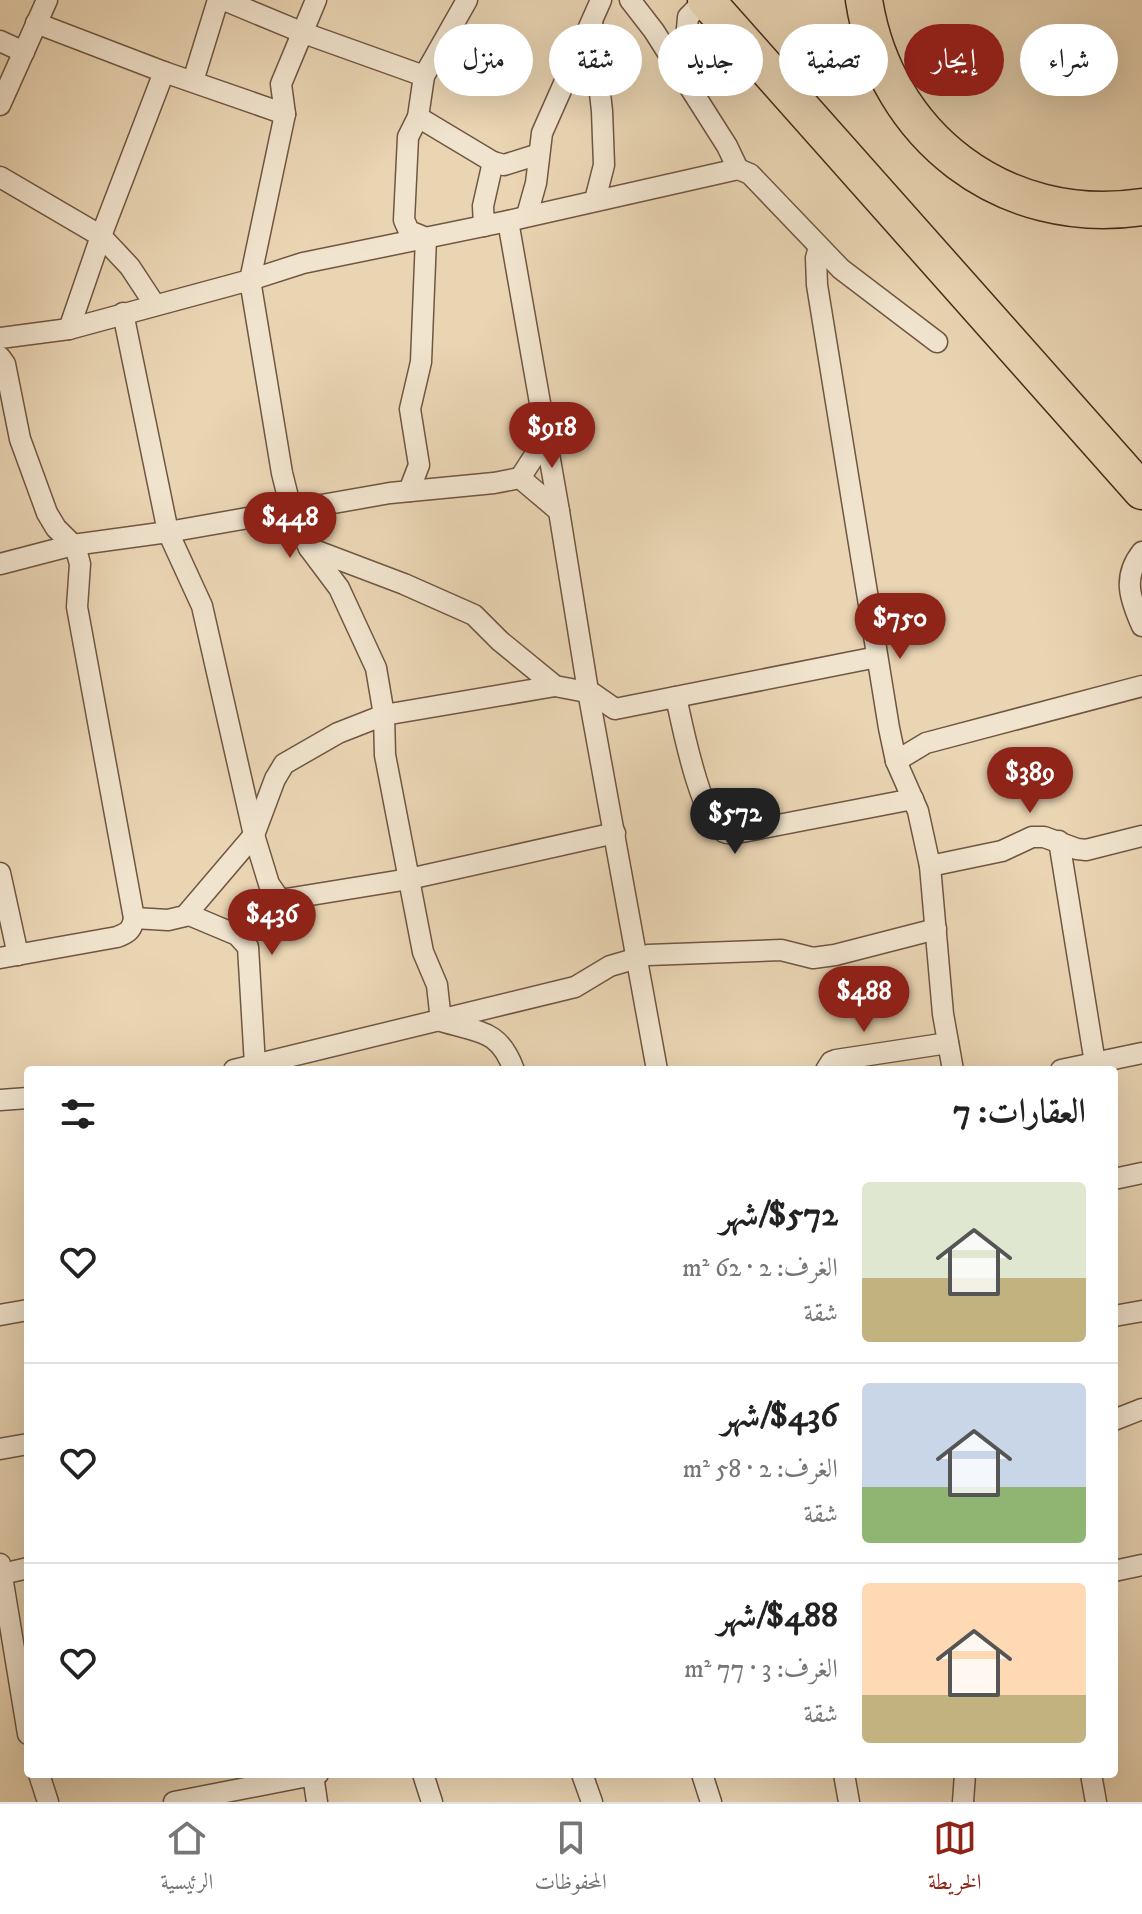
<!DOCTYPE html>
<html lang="ar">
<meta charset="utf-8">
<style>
:root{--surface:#fff;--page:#f2f2f2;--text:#222;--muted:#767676;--line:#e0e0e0;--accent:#8f2418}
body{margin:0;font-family:"IM FELL DW Pica",Amiri,serif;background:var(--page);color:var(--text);direction:rtl;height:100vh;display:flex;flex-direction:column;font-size:30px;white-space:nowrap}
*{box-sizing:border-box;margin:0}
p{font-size:26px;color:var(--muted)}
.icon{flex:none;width:44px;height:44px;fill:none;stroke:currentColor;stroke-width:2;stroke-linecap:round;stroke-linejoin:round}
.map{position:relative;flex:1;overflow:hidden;direction:ltr}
.sheet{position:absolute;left:24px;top:1066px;width:1094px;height:712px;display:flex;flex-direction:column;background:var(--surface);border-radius:8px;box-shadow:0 8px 32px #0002;direction:rtl}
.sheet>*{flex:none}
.top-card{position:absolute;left:24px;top:24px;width:1094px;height:72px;direction:rtl;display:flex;gap:16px}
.price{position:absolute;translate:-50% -68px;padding:0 18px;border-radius:28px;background:var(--accent);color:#fff;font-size:26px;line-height:52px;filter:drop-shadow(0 2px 4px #0008)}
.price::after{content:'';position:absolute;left:50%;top:48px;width:24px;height:18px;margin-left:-12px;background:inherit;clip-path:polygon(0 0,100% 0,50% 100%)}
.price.current{background:#222;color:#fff}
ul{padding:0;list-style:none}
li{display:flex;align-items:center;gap:24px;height:200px;padding:0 32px}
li+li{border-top:2px solid var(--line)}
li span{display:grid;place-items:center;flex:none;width:224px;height:160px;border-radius:8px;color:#555}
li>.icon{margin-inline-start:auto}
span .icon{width:96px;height:96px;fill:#fffc;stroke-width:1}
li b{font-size:34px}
h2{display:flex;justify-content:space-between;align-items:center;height:96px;padding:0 32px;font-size:34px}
.tag{padding:0 28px;border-radius:36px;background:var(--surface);box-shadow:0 8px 32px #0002;font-size:28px;line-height:72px}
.tag.current{background:var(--accent);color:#fff}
.menu{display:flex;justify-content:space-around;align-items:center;height:112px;border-top:2px solid var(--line);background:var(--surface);font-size:22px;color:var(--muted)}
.menu a{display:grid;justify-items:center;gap:4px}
.menu .current{color:var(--accent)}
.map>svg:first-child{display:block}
</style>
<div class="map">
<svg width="1142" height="1802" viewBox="0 0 1142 1802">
<rect width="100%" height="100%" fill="#ead5b3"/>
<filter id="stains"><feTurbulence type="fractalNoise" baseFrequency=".0025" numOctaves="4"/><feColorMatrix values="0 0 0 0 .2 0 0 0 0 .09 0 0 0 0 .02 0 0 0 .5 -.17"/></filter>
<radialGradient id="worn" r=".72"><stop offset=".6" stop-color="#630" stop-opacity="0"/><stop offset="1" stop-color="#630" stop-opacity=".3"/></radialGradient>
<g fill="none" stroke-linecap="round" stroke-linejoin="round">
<defs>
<g id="street">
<path d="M224,0l77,32 123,44"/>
<path d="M316,0l-35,84 4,30 -35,166 32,193 9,36 18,39 30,40 37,80 8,47 1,40 38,197 14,33 4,36c39,12 58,8 73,49"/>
<path d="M630,0l24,31 73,115 11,23 12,5 91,95 96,73"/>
<path d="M592,22l10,89 2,54 -9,35"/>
<path d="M36,23l128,49 121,42"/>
<path d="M0,41l24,11"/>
<path d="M679,70l5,-7 4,-46 17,-17"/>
<path d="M193,81l25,-81"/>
<path d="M0,105l47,-105"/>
<path d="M418,117l75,45 11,3 35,-11"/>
<path d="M0,177l101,59 29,31 25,38"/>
<path d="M527,215l9,-32 6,-50 59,-133"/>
<path d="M508,221l51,290 29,180 69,379"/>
<path d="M484,226l-1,-20 10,-44"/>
<path d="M819,247l-3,11 1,27 72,443 7,33 22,50 12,55 13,148 10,56"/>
<path d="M123,313l45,219 34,74 52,229 15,49 11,16 129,-21 206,-46"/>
<path d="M69,329l32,-93 63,-164"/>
<path d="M0,338l69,-9 181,-49 53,-17 205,-42 230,-52"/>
<path d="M0,357l5,7 15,75 27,74 9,15 17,17 4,8 3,11 -3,43 57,311c-2,12 -6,15 -17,19l-117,21"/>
<path d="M520,478l26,-40"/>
<path d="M409,491l10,-26 -9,-56 11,-47 5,-124 -17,-7 -5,-11 4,-83 10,-20 6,-41 43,-76"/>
<path d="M309,548l95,36 70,31 26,26 55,45 37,7 23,16 262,-52"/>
<path d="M1142,552c-20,25 -12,47 0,74"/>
<path d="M0,564l73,-19 95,-13 222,-39 104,-10 26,-5 39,33"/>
<path d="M676,697c6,27 24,121 48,135 6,3 12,1 18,0l171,-33"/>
<path d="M896,761l30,-18 216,-57"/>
<path d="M1059,841l36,222"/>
<path d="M930,866l72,-15 30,-14h12l33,12 9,1 56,-14"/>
<path d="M0,873l18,82"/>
<path d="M187,914l50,21 11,12 7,118"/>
<path d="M134,918l34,2 17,-4 69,-81 21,-56 9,-15 54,-31 46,-18 171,-29"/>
<path d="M234,1070l341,-83 35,-21 38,-11 133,-5 32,8 22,-3 101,-26"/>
<path d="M826,1070l5,-8 5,-2 112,-17"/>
<path d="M1061,1070l81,-17"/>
<path d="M0,1100l28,-2"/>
<path d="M1114,1179l28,-6"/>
<path d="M0,1315l28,-5"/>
<path d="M1114,1316l28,-5"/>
<path d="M1114,1420l28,-11"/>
<path d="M0,1449l28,-5"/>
<path d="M0,1564l28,170"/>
<path d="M1114,1571l28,-6"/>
<path d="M2,1574l26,-6"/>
<path d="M39,1774l9,28"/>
<path d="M423,1774l9,28"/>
<path d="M582,1774l10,28"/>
<path d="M702,1774l9,28"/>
<path d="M844,1774l5,28"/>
<path d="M1091,1774l5,28"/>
<path d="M313,1775l4,27"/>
<path d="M174,1802l144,-28"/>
<path d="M963,1802l2,-28"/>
</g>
<g id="highway">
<path d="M706,0l436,491"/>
<path d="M864,0c21,136 140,228 278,207"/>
</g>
</defs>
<use href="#street" stroke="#705642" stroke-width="23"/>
<use href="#highway" stroke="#472b1c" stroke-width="39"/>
<use href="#street" stroke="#f1e4ce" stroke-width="20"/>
<use href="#highway" stroke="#ead5b3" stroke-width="36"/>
</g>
<rect width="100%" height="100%" filter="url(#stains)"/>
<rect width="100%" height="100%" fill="url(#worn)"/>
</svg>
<b class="price" style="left:552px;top:470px">$918</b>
<b class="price" style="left:290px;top:560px">$448</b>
<b class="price" style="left:900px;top:661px">$750</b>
<b class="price" style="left:1030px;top:815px">$389</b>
<b class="price current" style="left:735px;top:856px">$572</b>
<b class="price" style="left:272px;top:957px">$436</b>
<b class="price" style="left:864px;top:1034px">$488</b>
<div class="top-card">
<a class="tag">شراء</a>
<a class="tag current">إيجار</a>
<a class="tag">تصفية</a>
<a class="tag">جديد</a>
<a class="tag">شقة</a>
<a class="tag">منزل</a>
</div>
<section class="sheet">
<h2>العقارات: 7<svg class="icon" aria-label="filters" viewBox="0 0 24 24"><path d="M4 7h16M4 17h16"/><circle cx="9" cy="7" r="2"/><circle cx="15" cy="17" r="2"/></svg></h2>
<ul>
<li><span style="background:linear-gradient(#dfe7d0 60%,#c2b280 0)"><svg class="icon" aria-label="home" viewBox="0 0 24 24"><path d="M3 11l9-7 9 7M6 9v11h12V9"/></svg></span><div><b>$572/شهر</b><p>الغرف: 2 · 62 m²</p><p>شقة</p></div><svg class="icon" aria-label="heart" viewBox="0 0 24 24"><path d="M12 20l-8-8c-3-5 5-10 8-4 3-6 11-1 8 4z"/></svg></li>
<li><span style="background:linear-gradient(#c9d6e8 65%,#8fb573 0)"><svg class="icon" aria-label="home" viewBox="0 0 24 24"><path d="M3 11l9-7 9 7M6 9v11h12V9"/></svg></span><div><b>$436/شهر</b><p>الغرف: 2 · 58 m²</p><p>شقة</p></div><svg class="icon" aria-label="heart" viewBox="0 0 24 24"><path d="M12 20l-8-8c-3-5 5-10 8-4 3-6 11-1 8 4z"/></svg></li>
<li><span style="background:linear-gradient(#ffd9b3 70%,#c2b280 0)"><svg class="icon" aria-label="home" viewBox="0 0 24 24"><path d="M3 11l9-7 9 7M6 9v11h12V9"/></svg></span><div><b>$488/شهر</b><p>الغرف: 3 · 77 m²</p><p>شقة</p></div><svg class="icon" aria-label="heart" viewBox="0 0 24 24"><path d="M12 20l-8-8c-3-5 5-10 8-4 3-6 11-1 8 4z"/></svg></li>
</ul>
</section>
</div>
<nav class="menu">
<a class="current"><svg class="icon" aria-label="map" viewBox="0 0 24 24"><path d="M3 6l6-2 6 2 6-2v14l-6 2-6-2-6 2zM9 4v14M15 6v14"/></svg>الخريطة</a>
<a><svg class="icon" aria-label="saved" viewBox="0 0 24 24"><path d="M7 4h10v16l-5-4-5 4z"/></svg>المحفوظات</a>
<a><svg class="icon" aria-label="home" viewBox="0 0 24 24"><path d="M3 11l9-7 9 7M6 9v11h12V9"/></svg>الرئيسية</a>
</nav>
